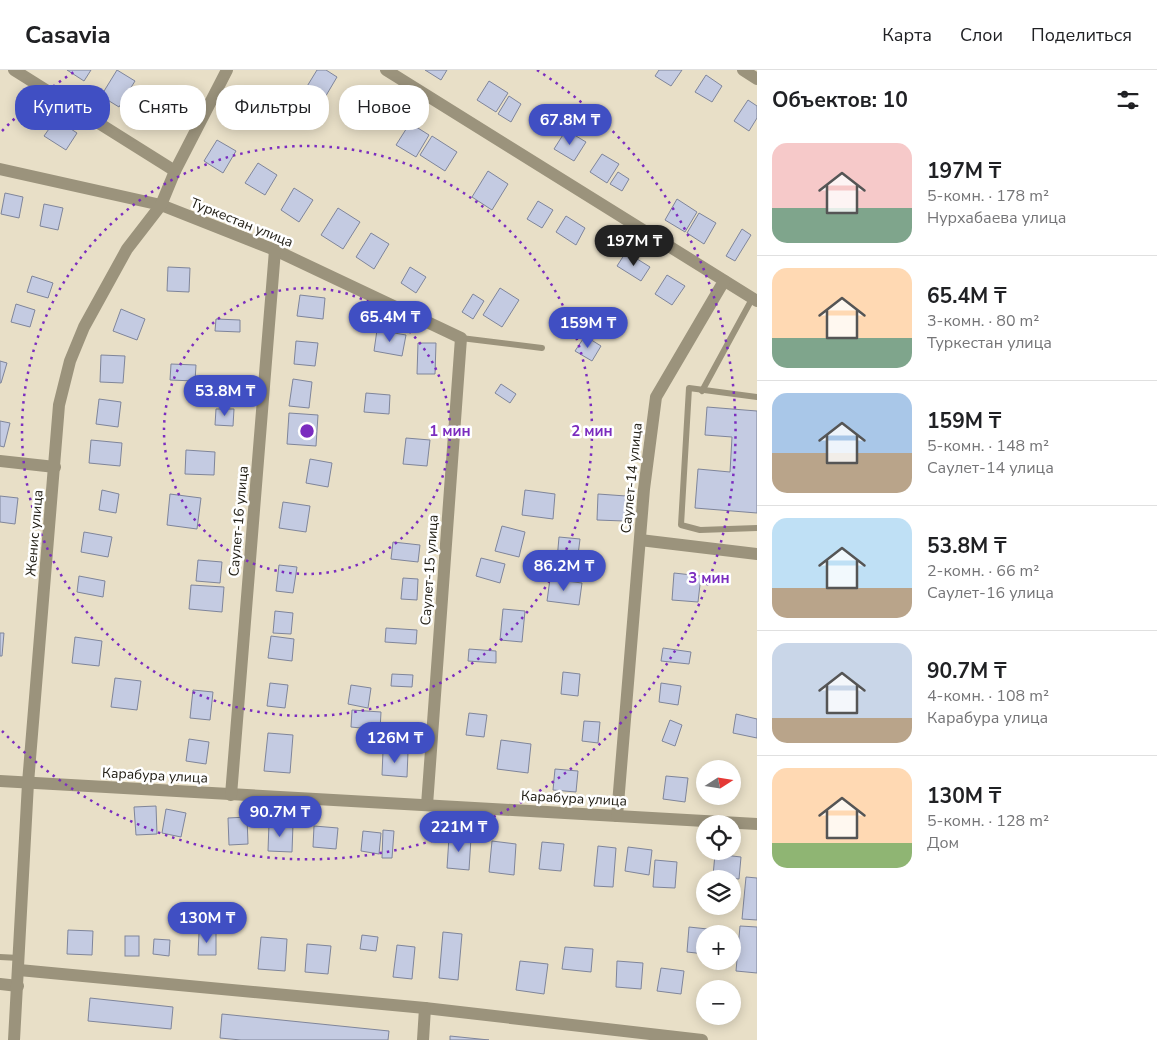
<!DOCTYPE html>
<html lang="ru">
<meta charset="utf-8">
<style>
:root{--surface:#fff;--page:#f2f2f2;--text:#202124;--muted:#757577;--line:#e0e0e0;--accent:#404fc3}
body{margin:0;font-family:"Nunito Sans",sans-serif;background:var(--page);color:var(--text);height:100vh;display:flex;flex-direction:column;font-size:19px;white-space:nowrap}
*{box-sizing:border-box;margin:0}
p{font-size:16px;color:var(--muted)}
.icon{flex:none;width:28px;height:28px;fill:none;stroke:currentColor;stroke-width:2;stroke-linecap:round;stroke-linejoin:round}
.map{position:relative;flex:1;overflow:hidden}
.panel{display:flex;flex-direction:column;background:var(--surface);width:400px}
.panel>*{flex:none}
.top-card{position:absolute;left:15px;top:15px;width:475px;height:45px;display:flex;gap:10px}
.needle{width:32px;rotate:78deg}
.fabs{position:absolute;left:696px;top:690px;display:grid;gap:10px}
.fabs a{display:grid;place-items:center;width:45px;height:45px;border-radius:50%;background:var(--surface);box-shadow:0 2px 12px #0003;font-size:25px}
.price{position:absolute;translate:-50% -42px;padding:0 11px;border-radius:18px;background:var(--accent);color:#fff;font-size:16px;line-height:32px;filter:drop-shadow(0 1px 2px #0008)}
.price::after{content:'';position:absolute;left:50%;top:30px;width:15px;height:11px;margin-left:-8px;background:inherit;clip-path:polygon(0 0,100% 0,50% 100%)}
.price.current{background:#222;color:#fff}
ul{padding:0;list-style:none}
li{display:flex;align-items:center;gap:15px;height:125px;padding:0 15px}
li+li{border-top:1px solid var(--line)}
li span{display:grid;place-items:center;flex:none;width:140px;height:100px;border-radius:15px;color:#555}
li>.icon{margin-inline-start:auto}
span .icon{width:60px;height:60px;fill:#fffc;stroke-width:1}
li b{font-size:21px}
h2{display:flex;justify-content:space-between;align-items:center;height:60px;padding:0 15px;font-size:21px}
.tag{padding:0 18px;border-radius:20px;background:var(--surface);box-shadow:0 2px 12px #0003;font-size:18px;line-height:45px}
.tag.current{background:var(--accent);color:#fff}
header{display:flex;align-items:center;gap:30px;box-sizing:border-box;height:70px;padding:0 25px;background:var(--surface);border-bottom:1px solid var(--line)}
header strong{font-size:24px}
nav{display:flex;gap:28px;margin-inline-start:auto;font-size:18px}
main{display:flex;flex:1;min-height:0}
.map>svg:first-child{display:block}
</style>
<header>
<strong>Casavia</strong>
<nav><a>Карта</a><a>Слои</a><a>Поделиться</a></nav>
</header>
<main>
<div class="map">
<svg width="757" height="970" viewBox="0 0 757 970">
<rect width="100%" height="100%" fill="#e8dfc7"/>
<g fill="#c4cbe2" stroke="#7f859a">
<path d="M67,0h24l-7,11z"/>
<path d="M117,0l18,11 -16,26 -18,-11z"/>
<path d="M317,0h9l11,7 -13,22 -18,-11z"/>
<path d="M425,0h22l-6,10z"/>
<path d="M659,0h23l-11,16 -16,-10z"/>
<path d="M706,5l16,11 -10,16 -17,-10z"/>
<path d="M489,11l19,12 -12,19 -19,-12z"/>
<path d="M150,19l11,7 -14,23 -12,-7z"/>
<path d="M356,19l9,6 -14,24 -10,-6z"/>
<path d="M509,26l12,8 -10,18 -13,-8z"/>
<path d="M748,30l9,6v12l-8,13 -15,-10z"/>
<path d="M56,49l21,14 -11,17 -22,-14z"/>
<path d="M410,53l19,12 -13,22 -20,-12z"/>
<path d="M566,60l20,12 -12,19 -20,-12z"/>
<path d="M432,66l25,16 -12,19 -25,-16z"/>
<path d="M217,70l19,11 -13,22 -19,-12z"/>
<path d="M602,84l17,10 -12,19 -17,-11z"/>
<path d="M258,93l19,12 -12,20 -20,-12z"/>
<path d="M488,101l20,13 -16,26 -20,-13z"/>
<path d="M618,102l11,7 -7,12 -12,-7z"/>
<path d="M294,118l19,12 -14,22 -18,-12z"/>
<path d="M5,123l18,4 -4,21 -18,-4z"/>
<path d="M677,129l20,13 -12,20 -20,-12z"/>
<path d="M538,131l15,9 -11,18 -15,-9z"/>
<path d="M44,134l19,4 -5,22 -18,-4z"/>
<path d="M338,138l22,14 -17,27 -22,-14z"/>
<path d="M699,143l17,10 -12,21 -17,-11z"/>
<path d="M566,146l19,12 -9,17 -20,-13z"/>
<path d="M742,159l9,6 -16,26 -9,-5z"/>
<path d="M371,163l18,11 -15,25 -18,-12z"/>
<path d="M626,182l24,15 -9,14 -24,-15z"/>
<path d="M168,197l22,1 -1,24 -22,-1z"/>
<path d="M410,197l16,10 -10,16 -15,-10z"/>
<path d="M667,205l18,11 -13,19 -17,-11z"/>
<path d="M32,206l21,7 -5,15 -21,-6z"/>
<path d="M500,218l19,12 -17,27 -19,-12z"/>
<path d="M473,224l11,7 -11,18 -11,-7z"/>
<path d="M300,225l25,3 -2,21 -26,-3z"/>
<path d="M16,234l19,6 -5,17 -19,-5z"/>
<path d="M121,239l24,10 -8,21 -24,-9z"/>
<path d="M216,249l24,1v12l-25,-1z"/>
<path d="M377,260l29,5 -4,21 -28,-5z"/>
<path d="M585,266l16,10 -9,15 -17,-10z"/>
<path d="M296,271l22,2 -3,23 -21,-2z"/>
<path d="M418,273h18l-1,31h-18z"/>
<path d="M101,285l24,1 -2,27 -23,-1z"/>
<path d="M0,291l7,2 -6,20h-1z"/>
<path d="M171,294l25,1 -1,16 -25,-1z"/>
<path d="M293,309l19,3 -3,26 -20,-2z"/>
<path d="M501,314l15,10 -6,9 -15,-10z"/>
<path d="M366,323l24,2 -1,19 -25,-2z"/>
<path d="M99,329l22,3 -3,25 -22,-3z"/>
<path d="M707,337l50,4v102l-62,-5 3,-39 32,3 2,-35 -27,-2z"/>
<path d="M216,339h18l-1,17 -18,-1z"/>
<path d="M289,343l29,2 -2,31 -29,-2z"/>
<path d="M0,351l10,2 -6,24 -4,-1z"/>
<path d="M406,368l24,2 -3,26 -24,-2z"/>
<path d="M91,370l31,3 -2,23 -31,-3z"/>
<path d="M186,380l29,2 -1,23 -29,-1z"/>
<path d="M310,389l22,4 -4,24 -22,-4z"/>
<path d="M102,420l17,4 -3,19 -17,-3z"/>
<path d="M525,420l30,4 -2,25 -31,-4z"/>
<path d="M170,424l31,4 -4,31 -30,-4z"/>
<path d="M598,424l28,2 -2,25 -27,-1z"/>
<path d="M0,426l18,2 -3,26 -15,-2z"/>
<path d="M283,432l27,4 -4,26 -27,-4z"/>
<path d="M502,456l23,6 -6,25 -24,-6z"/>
<path d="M84,462l28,5 -4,20 -27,-5z"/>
<path d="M559,467l21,2 -3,24 -20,-3z"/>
<path d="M393,472l27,3 -2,17 -27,-3z"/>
<path d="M481,488l24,6 -5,19 -24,-7z"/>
<path d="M198,490l24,2 -2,21 -24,-2z"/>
<path d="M279,495l18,2 -4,26 -17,-2z"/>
<path d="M674,503l27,3 -3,26 -26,-2z"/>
<path d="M79,506l26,5 -2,16 -26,-5z"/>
<path d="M403,508l15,1 -1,21 -16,-1z"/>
<path d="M550,509l32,4 -3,22 -32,-4z"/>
<path d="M191,515l33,2 -2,25 -33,-3z"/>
<path d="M503,539l22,2 -3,31 -22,-2z"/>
<path d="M275,541l18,2 -2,21 -18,-1z"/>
<path d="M386,558l31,2 -1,14 -31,-2z"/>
<path d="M0,563h4l-2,23h-2z"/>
<path d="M271,566l23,3 -2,22 -24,-3z"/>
<path d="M75,567l27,4 -3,25 -27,-3z"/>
<path d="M663,578l28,4 -2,12 -28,-3z"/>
<path d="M469,579l27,2v12l-28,-2z"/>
<path d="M563,602l17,2 -2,22 -17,-2z"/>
<path d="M392,604l21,1 -1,12 -21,-1z"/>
<path d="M115,608l26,3 -4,29 -26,-3z"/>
<path d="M270,613l18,2 -3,23 -18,-2z"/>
<path d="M661,613l20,3 -3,19 -19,-3z"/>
<path d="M351,615l20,3 -3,20 -20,-4z"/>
<path d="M193,620l20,2 -3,28 -20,-2z"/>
<path d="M352,640l29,2 -1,18 -29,-3z"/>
<path d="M469,643l18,2 -3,22 -18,-2z"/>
<path d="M736,644l21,5v19l-24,-5z"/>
<path d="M670,650l12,5 -7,21 -13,-5z"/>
<path d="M584,651l16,1 -2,21 -16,-2z"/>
<path d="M268,663l25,2 -3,38 -26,-2z"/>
<path d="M189,669l20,3 -3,22 -20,-3z"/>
<path d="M501,670l30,4 -3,29 -31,-4z"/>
<path d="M383,681l25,1 -1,25 -25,-2z"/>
<path d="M555,699l23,2 -2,21 -23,-2z"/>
<path d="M666,706l22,2 -3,24 -22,-3z"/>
<path d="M156,736l1,28 -21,1 -2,-28z"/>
<path d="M166,739l20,4 -5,24 -19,-4z"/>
<path d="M247,747l1,27 -19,1 -1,-27z"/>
<path d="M269,753l24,1 -1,28 -24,-1z"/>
<path d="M314,756l24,2 -2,21 -23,-2z"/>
<path d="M383,760l11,1 -2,27h-10z"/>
<path d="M363,761l18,2 -2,21 -18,-3z"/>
<path d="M449,767l22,1 -2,32 -22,-2z"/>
<path d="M492,771l24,3 -2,31 -25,-3z"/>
<path d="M542,772l22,2 -3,27 -22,-2z"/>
<path d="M598,776l18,2 -3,39 -19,-1z"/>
<path d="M628,777l24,3 -3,25 -24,-4z"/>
<path d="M715,784l26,3 -2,22 -26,-3z"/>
<path d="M655,790l22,2 -2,26 -22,-1z"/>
<path d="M746,807l11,1v42l-15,-1z"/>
<path d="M740,856l17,1v46l-21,-2z"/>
<path d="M689,857l28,3 -1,4h-11v20l-18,-2z"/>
<path d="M68,860l25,1 -1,24 -25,-1z"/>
<path d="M443,862l19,2 -4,46 -19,-2z"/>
<path d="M199,863h17v22h-18z"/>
<path d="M362,865l16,2 -2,14 -16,-2z"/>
<rect x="125" y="866" width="14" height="20"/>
<path d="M261,867l26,2 -2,32 -27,-2z"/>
<path d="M154,869l16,1 -1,16 -16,-2z"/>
<path d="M307,874l24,2 -3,28 -23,-2z"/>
<path d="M397,875l18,2 -3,32 -19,-2z"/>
<path d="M565,877l28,2 -2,23 -29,-3z"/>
<path d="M520,891l28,3 -4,30 -28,-4z"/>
<path d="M617,891l26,2 -2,26 -25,-2z"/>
<path d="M661,898l23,3 -3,23 -24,-3z"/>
<path d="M90,928l83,9 -2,22 -83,-8z"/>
<path d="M222,944l167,17 -1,9h-147l-21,-2z"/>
<path d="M450,966l39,4h-39z"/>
</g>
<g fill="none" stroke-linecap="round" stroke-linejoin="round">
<g stroke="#9b937c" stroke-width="6">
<path d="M461,268l81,10"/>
<path d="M702,321l50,-92"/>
<path d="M757,327l-68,-9 -8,137 19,5 57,-2"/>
<path d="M0,887l19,1"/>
</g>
<g stroke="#9b937c" stroke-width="12">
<path d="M14,0l161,101"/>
<path d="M386,0l371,231"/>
<path d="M743,0l14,9"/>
<path d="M0,99l161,36 114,45 186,88 -34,467"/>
<path d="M0,391l55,6"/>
<path d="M640,470l117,14"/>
<path d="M0,711l757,43"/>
<path d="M231,725l44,-545"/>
<path d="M617,746l27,-327 12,-92 68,-116"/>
<path d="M19,900l406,38 277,32"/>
<path d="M0,914l18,2"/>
<path d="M14,970l14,-257 31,-378 11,-44 14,-34 43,-78 34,-44 14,-34 52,-101"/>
<path d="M423,970l2,-32"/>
</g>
</g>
<g fill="none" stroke="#7b2cbf" stroke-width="2.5" stroke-dasharray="2.5 5">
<circle cx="307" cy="361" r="143"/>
<circle cx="307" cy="361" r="285"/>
<path d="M2 61A428 428 0 0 1 77 0M537 0A428 428 0 1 1 2 661"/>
</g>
<g text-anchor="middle" stroke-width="5" stroke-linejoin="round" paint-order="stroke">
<g font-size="14" fill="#232017" stroke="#fff">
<text transform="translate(242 152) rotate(22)" y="5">Туркестан улица</text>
<text transform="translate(631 408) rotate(-84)" y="5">Саулет-14 улица</text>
<text transform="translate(238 451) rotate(-85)" y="5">Саулет-16 улица</text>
<text transform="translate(34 463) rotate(-85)" y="5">Женис улица</text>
<text transform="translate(429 500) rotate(-86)" y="5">Саулет-15 улица</text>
<text transform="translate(155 705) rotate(3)" y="5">Карабура улица</text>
<text transform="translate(574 728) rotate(3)" y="5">Карабура улица</text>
</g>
</g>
<circle cx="307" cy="361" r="8" fill="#7b2cbf" stroke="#fff" stroke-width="2.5"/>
<g font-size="15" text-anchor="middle" font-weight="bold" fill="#7b2cbf" stroke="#fff" stroke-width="5" stroke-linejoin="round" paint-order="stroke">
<text x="450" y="366">1 мин</text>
<text x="592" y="366">2 мин</text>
<text x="709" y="513">3 мин</text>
</g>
</svg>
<div class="fabs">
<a><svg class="needle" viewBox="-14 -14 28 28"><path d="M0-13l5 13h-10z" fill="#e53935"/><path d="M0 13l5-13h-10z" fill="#757577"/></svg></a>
<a><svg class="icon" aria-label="locate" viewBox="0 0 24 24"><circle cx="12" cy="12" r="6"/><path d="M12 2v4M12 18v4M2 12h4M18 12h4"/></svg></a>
<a><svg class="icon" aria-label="layers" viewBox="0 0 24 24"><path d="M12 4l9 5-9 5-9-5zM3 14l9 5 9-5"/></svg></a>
<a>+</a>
<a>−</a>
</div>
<b class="price" style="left:570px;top:76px">67.8M ₸</b>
<b class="price current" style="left:634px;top:197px">197M ₸</b>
<b class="price" style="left:390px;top:273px">65.4M ₸</b>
<b class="price" style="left:588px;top:279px">159M ₸</b>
<b class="price" style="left:225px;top:347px">53.8M ₸</b>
<b class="price" style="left:564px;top:522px">86.2M ₸</b>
<b class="price" style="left:395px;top:694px">126M ₸</b>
<b class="price" style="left:280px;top:768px">90.7M ₸</b>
<b class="price" style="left:459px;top:783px">221M ₸</b>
<b class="price" style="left:207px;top:874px">130M ₸</b>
<div class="top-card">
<a class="tag current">Купить</a>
<a class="tag">Снять</a>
<a class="tag">Фильтры</a>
<a class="tag">Новое</a>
</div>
</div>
<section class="panel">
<h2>Объектов: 10<svg class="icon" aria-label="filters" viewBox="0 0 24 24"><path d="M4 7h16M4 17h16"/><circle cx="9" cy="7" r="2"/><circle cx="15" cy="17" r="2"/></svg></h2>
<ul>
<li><span style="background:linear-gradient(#f6c9c9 65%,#7fa58c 0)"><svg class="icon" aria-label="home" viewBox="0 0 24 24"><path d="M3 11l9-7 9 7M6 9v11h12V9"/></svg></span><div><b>197M ₸</b><p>5-комн. · 178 m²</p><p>Нурхабаева улица</p></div></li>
<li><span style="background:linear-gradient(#ffd9b3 70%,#7fa58c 0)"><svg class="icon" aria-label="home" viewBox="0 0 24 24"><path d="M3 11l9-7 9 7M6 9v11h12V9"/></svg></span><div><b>65.4M ₸</b><p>3-комн. · 80 m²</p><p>Туркестан улица</p></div></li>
<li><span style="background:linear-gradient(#a9c7e8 60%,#b9a48a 0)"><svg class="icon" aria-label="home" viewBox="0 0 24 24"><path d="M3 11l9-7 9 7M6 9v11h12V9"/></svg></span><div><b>159M ₸</b><p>5-комн. · 148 m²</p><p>Саулет-14 улица</p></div></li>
<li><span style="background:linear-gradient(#bfe0f5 70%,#b9a48a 0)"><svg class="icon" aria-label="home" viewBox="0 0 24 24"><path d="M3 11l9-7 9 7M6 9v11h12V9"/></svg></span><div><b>53.8M ₸</b><p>2-комн. · 66 m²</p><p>Саулет-16 улица</p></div></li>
<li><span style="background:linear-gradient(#c9d6e8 75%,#b9a48a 0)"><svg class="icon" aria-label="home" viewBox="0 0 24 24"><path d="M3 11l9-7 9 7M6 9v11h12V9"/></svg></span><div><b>90.7M ₸</b><p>4-комн. · 108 m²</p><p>Карабура улица</p></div></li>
<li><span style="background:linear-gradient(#ffd9b3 75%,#8fb573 0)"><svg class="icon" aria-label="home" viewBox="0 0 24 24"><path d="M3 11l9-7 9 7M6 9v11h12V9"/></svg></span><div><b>130M ₸</b><p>5-комн. · 128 m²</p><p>Дом</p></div></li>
</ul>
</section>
</main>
